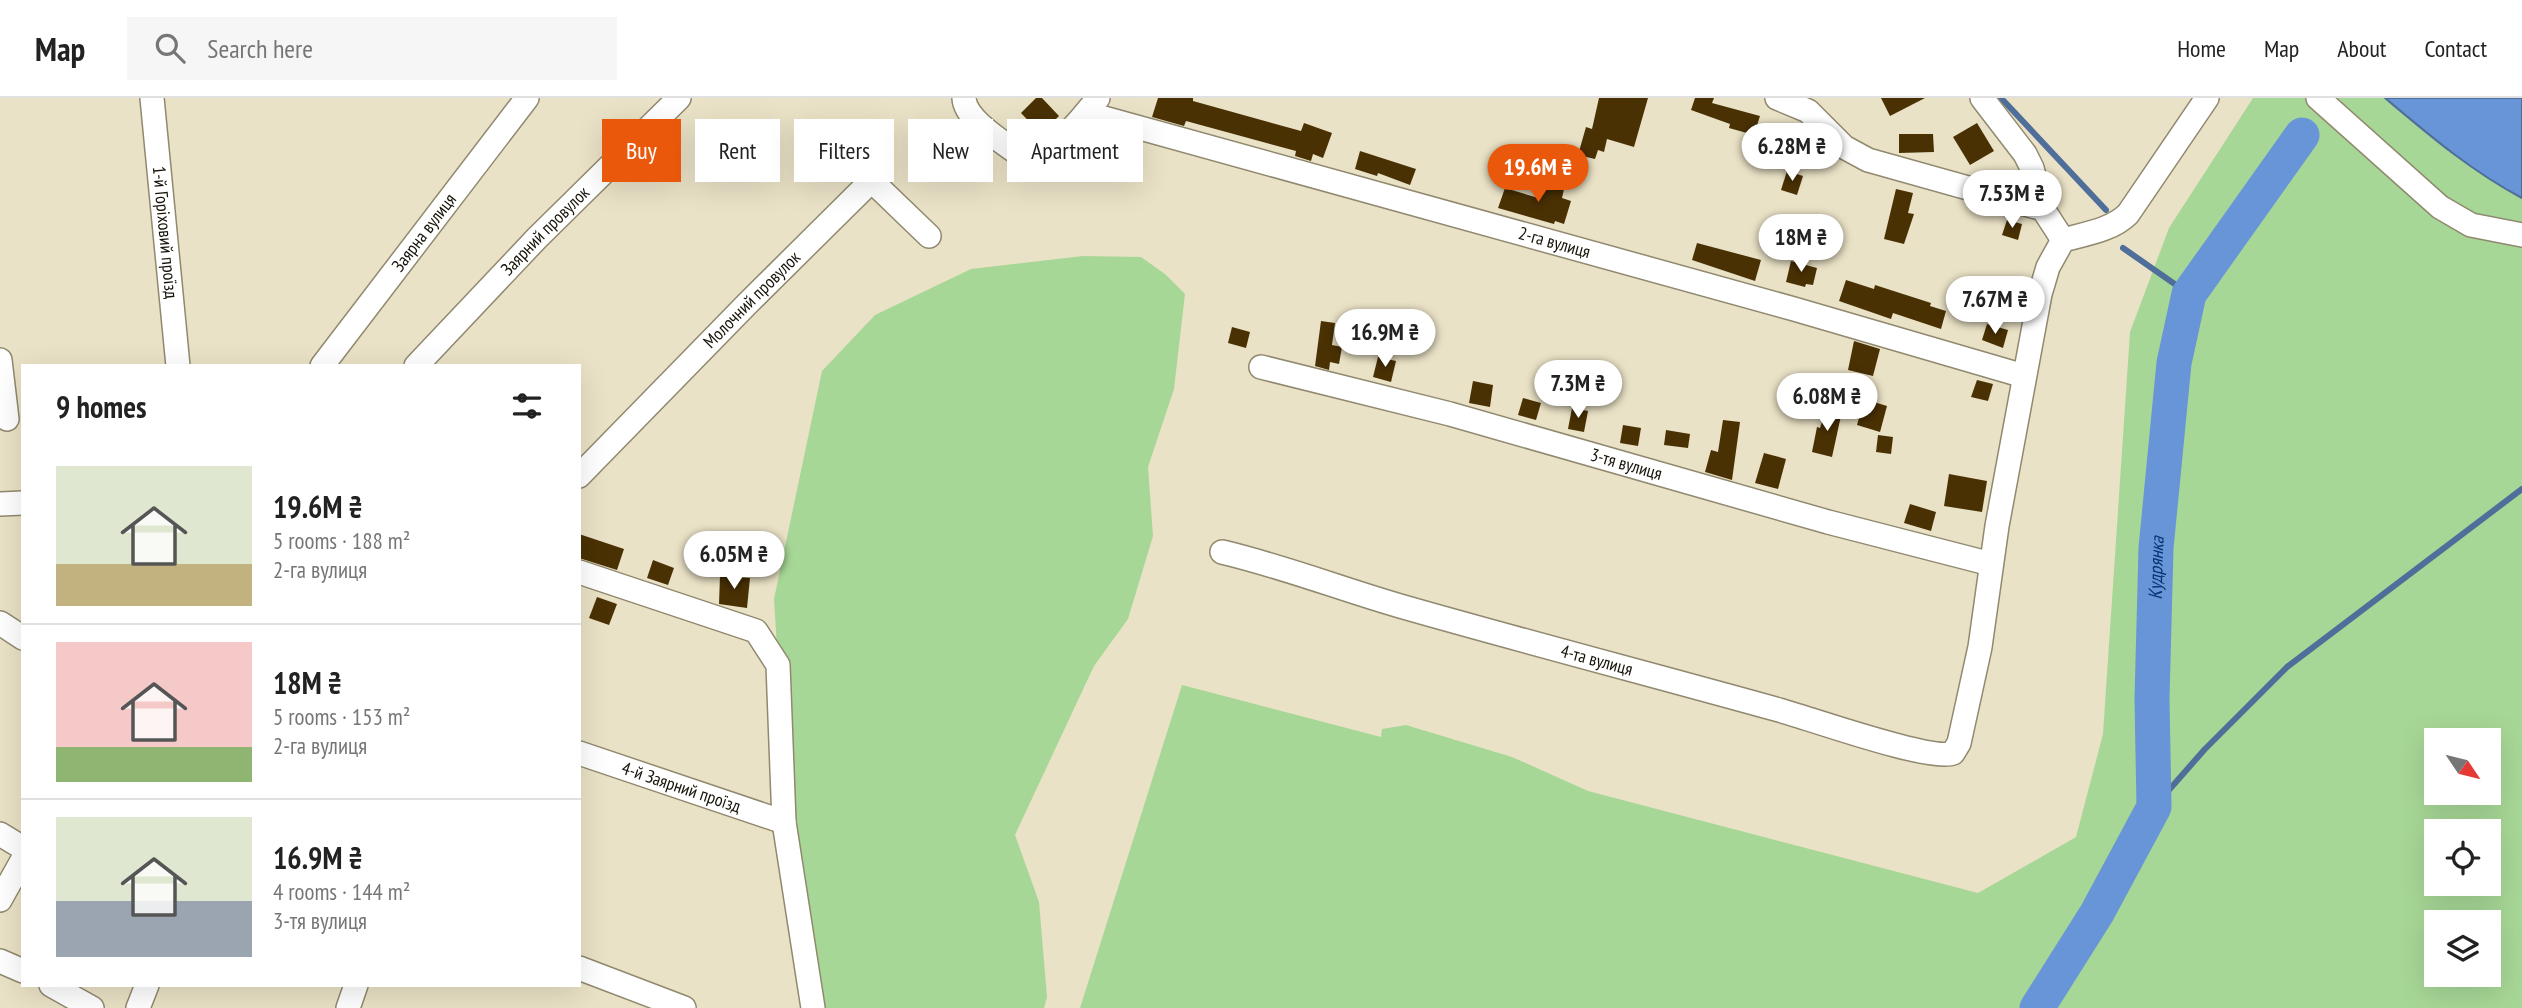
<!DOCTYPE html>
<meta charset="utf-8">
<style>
:root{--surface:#fff;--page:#f6f6f6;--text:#222;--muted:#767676;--line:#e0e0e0;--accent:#ea580c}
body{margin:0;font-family:"PT Sans Narrow",sans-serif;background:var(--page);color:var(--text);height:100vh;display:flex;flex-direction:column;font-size:26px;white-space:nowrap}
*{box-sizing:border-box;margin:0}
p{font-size:23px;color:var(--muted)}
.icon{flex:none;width:38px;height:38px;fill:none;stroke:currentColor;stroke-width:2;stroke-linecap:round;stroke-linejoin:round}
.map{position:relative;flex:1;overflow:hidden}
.side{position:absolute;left:21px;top:266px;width:560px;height:623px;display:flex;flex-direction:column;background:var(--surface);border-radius:0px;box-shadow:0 7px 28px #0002}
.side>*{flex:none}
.banner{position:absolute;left:602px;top:21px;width:665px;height:63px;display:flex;gap:14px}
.needle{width:46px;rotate:125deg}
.buttons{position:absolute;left:2424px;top:630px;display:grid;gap:14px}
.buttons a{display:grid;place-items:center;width:77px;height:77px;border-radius:0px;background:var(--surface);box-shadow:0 7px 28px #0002;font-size:35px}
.price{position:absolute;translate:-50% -60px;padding:0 16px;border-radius:24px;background:#fff;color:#222;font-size:23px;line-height:46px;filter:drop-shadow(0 2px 4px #0008)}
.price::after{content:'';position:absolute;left:50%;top:42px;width:21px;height:16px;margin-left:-10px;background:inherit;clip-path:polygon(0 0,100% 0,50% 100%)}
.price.active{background:var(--accent);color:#fff}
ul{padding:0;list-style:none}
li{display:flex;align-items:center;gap:21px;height:175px;padding:0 35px}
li+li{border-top:2px solid var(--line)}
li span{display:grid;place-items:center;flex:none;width:196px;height:140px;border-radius:0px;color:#555}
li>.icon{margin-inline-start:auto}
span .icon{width:84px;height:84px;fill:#fffc;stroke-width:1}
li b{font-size:30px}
h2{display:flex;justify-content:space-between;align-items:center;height:84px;padding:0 35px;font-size:30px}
.chip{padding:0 24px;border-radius:0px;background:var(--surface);box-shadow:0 7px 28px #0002;font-size:24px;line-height:63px}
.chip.active{background:var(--accent);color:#fff}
header{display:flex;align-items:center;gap:42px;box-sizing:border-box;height:98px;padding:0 35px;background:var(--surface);border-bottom:2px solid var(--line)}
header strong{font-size:33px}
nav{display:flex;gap:38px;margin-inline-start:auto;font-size:24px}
.search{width:490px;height:63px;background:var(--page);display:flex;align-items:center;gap:18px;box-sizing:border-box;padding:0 24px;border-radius:0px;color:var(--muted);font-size:26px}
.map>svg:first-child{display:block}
</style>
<header>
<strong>Map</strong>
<div class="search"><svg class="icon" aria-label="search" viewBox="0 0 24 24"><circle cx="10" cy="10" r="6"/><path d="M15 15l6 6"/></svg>Search here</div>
<nav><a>Home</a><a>Map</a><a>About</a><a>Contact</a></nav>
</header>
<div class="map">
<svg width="2522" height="910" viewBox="0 0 2522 910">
<rect width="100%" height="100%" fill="#eae2c6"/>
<g fill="#a7d796" fill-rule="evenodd">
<path d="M2253,0h132c44,37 86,73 137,100v810h-1442l102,-323 199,52 1,-8 24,-4 106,32 76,34 390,102 98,-56 27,-103 27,-402 39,-104zM2436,642h52v53h-52zM2436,733h52v53h-52zM2436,824h52v53h-52z"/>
<path d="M1083,158l58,1 24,17 20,20 -11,95 -26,78 5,69 -25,83 -34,47 -79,169 24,67 8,95 -3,11h-231l-24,-165 -15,-244 48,-228 53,-56 96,-46z"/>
</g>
<path fill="#6795d8" stroke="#4f6e9a" stroke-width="2" d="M2385,0h137v100c-51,-27 -93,-63 -137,-100z"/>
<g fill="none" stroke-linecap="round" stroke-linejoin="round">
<g stroke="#4f6e9a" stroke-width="6">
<path d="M2001,0l105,112"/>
<path d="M2123,150l66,46"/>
<path d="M2154,709l51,-58 82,-82 235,-178"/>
</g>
<path stroke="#6795d8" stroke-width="35" id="s1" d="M2037,910l60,-95 57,-106 -2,-108 4,-151 18,-185 15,-69 113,-159"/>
</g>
<g fill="#4a3104">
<path d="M1036,0h6l17,18 -18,18 -20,-21z"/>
<path d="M1158,0h35v3l108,30 3,-8 28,10 -9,25 -10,-4 -2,7 -16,-5 1,-5 -110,-30 -2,5 -32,-9z"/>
<path d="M1599,0h49l-14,49 -27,-8 -3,13 -6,-2 -3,9 -17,-4 8,-28 6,2z"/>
<path d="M1695,0h19l-2,5 48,13 -6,19 -25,-7 1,-4 -39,-14z"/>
<path d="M1881,0h44l-35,18z"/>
<path d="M1977,25l17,28 -24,14 -17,-28z"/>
<path d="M1899,36h34l1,18 -35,1z"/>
<path d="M1360,53l56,18 -6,16 -32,-12 -1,3 -22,-7z"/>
<path d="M1787,73l16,5 -6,19 -16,-5z"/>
<path d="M1543,84l21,7 -2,9 9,3 -7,23 -9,-3 -1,3 -56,-16 7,-20 33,10z"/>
<path d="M1896,91l17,4 -5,20 6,1 -10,30 -20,-5z"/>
<path d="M2007,122l15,4 -4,16 -16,-5z"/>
<path d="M1697,145l64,17 -6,21 -63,-21z"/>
<path d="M1791,163l26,7 -4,17 -7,-1 -1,3 -19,-5z"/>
<path d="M1846,182l28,9 1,-4 56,18 -1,3 16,5 -5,18 -48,-16 -2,6 -52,-18z"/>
<path d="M1321,223l14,2 -3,22 10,2 -3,17 -9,-2 -1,8 -14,-4z"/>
<path d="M1987,226l21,6 -5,18 -21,-8z"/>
<path d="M1232,229l18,5 -4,16 -18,-5z"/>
<path d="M1854,243l26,8 -7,27 -25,-6z"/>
<path d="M1378,259l18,4 -5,21 -18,-5z"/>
<path d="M1977,282l16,4 -5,17 -17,-4z"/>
<path d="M1473,283l20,4 -3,22 -21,-4z"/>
<path d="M1523,300l18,5 -5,17 -18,-5z"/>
<path d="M1864,301l23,7 -7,26 -23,-7z"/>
<path d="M1827,308l15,5 -10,46 -20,-5 5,-25 3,1z"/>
<path d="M1572,310l16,3 -4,21 -16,-3z"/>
<path d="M1723,322l17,2 -8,58 -27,-8 6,-22 7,2z"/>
<path d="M1623,327l18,3 -3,18 -18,-3z"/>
<path d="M1666,332l24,4 -2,14 -24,-3z"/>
<path d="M1878,337l15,2 -2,17 -15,-2z"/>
<path d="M1764,355l22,6 -8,30 -23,-6z"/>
<path d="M1949,376l38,7 -5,31 -38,-6z"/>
<path d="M1910,406l26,8 -5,19 -27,-8z"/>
<path d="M579,436l45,15 -7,21 -38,-12z"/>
<path d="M653,462l21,8 -6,17 -21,-7z"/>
<path d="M720,478l30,2 -3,30 -28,-4z"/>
<path d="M597,499l20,7 -8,21 -20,-7z"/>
</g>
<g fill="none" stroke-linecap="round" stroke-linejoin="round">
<defs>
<g id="minor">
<path id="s2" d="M152,0l26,268"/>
<path d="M964,0c1,23 43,46 60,60 32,-6 55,-36 74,-60"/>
<path d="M1777,0l31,13 36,36 24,13 175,49 20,31"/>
<path d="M1982,0l43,56 7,14 11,41"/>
<path d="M2318,0l122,109 31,18 51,10"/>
<path id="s3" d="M1086,15l708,196 230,67"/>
<path d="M0,262l7,59"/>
<path id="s4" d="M322,268l205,-268"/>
<path id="s5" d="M416,268l121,-128 142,-140"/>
<path id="s6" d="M1261,269l189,47 378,108 163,42"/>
<path id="s7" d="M579,378l169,-173 119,-118 8,-1 54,52"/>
<path d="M0,406l23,-1"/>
<path id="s8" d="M1222,454c60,14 119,37 178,54 126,36 253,69 379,104 30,8 152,52 174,43l6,-10 21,-96 17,-121 43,-232 8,-27 15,-27c22,-6 49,-10 65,-26l79,-116"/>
<path d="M579,474l177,59 22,34 6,157 29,186"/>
<path d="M0,525l23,15"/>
<path id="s9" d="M579,655l205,69"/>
<path d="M0,736l23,14"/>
<path d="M0,802l23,-41"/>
<path d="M0,863l23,10"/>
<path d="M579,870l105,40"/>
<path d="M51,887l41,23"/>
<path d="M138,910l9,-23"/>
<path d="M348,910l8,-23"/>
</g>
</defs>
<use href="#minor" stroke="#90896f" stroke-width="26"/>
<use href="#minor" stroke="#fff" stroke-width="23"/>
</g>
<g text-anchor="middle" stroke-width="7" stroke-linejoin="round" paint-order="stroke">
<g font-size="18" fill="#161309" stroke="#fff">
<text dy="6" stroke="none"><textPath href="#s5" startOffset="187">Заярний провулок</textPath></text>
<text dy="6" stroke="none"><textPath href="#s2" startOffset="135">1-й Горіховий проїзд</textPath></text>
<text dy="6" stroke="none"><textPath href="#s4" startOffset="168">Заярна вулиця</textPath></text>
<text dy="6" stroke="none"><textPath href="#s3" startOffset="486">2-га вулиця</textPath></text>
<text dy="6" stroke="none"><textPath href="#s7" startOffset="247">Молочний провулок</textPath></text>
<text dy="6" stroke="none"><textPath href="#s6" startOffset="378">3-тя вулиця</textPath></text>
<text dy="6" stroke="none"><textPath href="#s8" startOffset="390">4-та вулиця</textPath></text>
<text dy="6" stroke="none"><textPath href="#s9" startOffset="108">4-й Заярний проїзд</textPath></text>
</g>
<g font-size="19" font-style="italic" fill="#063470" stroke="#fff">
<text dy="7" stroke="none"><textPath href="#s1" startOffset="472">Кудрянка</textPath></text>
</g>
</g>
</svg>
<div class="buttons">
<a><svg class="needle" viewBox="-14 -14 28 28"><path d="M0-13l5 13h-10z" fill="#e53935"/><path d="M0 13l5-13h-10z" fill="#767676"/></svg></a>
<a><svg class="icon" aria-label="locate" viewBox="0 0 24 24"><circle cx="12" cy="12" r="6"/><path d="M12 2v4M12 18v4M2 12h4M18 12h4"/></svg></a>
<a><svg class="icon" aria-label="layers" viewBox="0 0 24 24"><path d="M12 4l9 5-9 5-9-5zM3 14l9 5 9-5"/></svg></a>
</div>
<b class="price" style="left:1792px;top:85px">6.28M ₴</b>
<b class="price active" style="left:1538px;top:106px">19.6M ₴</b>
<b class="price" style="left:2012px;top:132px">7.53M ₴</b>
<b class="price" style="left:1801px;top:176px">18M ₴</b>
<b class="price" style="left:1995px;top:238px">7.67M ₴</b>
<b class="price" style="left:1385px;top:271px">16.9M ₴</b>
<b class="price" style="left:1578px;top:322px">7.3M ₴</b>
<b class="price" style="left:1827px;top:335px">6.08M ₴</b>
<b class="price" style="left:734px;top:493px">6.05M ₴</b>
<div class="banner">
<a class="chip active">Buy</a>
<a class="chip">Rent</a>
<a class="chip">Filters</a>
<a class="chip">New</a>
<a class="chip">Apartment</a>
</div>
<section class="side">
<h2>9 homes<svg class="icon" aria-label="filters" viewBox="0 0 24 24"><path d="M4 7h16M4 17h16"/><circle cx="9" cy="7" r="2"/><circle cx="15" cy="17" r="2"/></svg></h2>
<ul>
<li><span style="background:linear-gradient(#dfe7d0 70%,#c2b280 0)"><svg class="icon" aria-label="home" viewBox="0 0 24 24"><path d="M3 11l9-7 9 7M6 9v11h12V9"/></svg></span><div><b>19.6M ₴</b><p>5 rooms · 188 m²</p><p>2-га вулиця</p></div></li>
<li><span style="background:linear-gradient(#f6c9c9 75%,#8fb573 0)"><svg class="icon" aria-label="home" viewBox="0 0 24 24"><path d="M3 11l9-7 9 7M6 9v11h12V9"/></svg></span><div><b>18M ₴</b><p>5 rooms · 153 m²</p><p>2-га вулиця</p></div></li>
<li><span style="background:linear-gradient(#dfe7d0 60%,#9aa5b1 0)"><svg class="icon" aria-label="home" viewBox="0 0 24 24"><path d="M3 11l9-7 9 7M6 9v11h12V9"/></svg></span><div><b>16.9M ₴</b><p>4 rooms · 144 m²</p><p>3-тя вулиця</p></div></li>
</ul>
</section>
</div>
